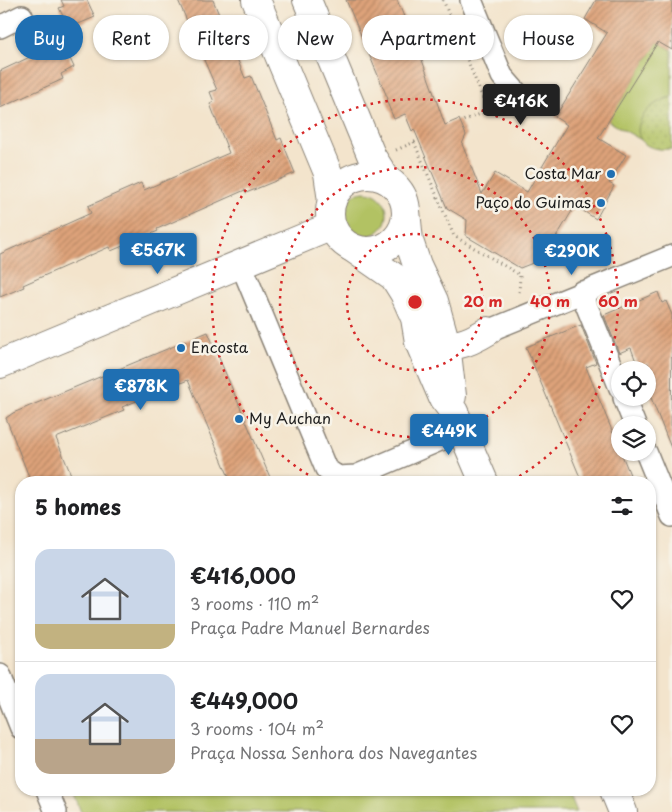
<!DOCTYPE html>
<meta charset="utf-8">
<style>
:root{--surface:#fff;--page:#f6f6f6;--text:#202124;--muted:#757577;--line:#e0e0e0;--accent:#1f6fb2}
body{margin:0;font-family:"Playpen Sans",sans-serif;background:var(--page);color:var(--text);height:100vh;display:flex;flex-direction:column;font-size:19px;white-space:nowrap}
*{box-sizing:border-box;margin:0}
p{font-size:16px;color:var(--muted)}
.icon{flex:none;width:28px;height:28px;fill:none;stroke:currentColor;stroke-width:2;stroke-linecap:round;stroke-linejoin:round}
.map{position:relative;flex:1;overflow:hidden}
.details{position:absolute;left:15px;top:476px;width:641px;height:320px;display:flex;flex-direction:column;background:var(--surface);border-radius:20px;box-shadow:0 1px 4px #0004}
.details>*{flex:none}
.top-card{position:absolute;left:15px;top:15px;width:642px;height:45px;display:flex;gap:10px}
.fabs{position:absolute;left:611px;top:361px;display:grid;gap:10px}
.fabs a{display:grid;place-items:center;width:45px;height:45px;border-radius:50%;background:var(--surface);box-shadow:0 1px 4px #0004;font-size:25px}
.price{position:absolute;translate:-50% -42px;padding:0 11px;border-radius:5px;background:var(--accent);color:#fff;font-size:16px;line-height:32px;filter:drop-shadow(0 1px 2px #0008)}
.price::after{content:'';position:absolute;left:50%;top:30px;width:15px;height:11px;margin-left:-8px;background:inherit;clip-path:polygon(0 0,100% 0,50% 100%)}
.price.selected{background:#222;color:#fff}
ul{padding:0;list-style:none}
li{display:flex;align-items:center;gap:15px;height:125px;padding:0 20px}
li+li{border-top:1px solid var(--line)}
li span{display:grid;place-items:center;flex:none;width:140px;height:100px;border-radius:15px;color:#555}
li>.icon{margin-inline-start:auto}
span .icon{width:60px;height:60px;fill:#fffc;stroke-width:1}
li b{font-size:21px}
h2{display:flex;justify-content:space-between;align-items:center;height:60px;padding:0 20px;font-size:21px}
.tag{padding:0 18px;border-radius:22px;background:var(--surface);box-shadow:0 1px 4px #0004;font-size:18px;line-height:45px}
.tag.selected{background:var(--accent);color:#fff}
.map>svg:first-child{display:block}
</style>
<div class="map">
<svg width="672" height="812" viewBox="0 0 672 812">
<defs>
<pattern id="park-dots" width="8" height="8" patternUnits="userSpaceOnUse" patternTransform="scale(1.25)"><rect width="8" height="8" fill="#b2c264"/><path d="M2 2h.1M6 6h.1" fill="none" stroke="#98a656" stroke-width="1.8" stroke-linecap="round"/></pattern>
<pattern id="building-hatch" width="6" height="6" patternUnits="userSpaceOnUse" patternTransform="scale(1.25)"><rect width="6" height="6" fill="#dea37a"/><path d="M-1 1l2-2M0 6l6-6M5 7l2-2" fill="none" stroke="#b38463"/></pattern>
</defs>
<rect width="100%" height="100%" fill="#f7f3e8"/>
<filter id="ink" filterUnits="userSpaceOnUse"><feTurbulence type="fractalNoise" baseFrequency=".02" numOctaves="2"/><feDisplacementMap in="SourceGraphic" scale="10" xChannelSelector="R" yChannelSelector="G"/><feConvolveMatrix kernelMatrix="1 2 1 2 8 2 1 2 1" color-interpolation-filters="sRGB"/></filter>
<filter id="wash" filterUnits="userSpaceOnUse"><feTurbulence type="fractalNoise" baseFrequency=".0096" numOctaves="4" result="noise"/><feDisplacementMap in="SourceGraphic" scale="20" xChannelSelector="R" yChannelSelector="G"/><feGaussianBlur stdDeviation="1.12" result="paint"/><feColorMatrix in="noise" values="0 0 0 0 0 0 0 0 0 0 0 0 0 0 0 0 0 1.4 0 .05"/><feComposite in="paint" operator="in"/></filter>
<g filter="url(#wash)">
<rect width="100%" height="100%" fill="#f3e4cc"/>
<g fill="#b2c264" stroke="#676f40">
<path d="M658,42l14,8v47l-7,2 -25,38 3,4 -35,-20z"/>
<circle cx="365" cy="214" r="22"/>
<path d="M72,790h496l9,22h-496z"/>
</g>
<path fill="url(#park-dots)" stroke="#676f40" d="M672,97v52c-49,5 -41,-42 0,-52z"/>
<g id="blocks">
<g fill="url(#building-hatch)">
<path d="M61,0h26l8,17 -26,11 -10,-20 5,-2z"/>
<path d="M178,0h35l32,78 6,-2 26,64 4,-2 14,35 -49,20 -1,-3 -88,39 1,2 -47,20 -2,-4 -86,38 1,2 -24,10v-43l91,-41 -3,-7 53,-23 3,7 85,-37 -19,-49 4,-2 -4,-10 7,-2z"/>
<path d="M346,0h51l24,57 24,68 14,-6 7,16 -4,9 20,50 13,-21 32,19 40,-67 -12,-8 52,-84 -22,-14 11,-19h76v50l-14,-8 -60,96 28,17 -17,28 5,3 -18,33 -21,-13 -32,53 -23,9 -54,-32 1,-16 -20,-12 -33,-79 -2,2 -7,-17 -11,5 -8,-19 2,-1z"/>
<path d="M62,42l12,25 -13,7 2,5 -63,29v-37z"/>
<path d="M658,292l4,11 4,-2 6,14 -1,133 -23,-58v-27l-10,4 -7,-19 -12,5 -15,-38z"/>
<path d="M581,325l15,38 -10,4 47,115h-51l-56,-135z"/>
<path d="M208,332l64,150h-41l-43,-102 -66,27 2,3 -68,28 18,44h-43l-25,-64 7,-5z"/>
</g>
</g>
</g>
<g filter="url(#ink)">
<use href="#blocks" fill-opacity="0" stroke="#888074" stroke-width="1"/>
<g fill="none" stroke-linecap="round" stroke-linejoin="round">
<defs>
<g id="street">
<path d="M471,0l31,76 21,24"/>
<path d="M0,27l22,-11"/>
<path d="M241,264l85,205 12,8 18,-1 105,-45"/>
<path d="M581,292l39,96"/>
<path d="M488,331l184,-75"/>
<path d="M624,398l11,27"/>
<path d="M646,452l26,64"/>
<path d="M0,675l21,53"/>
<path d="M47,790l9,22"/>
</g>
<g id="secondary">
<path d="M406,211l3,30 8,24 17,36 12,43 6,52"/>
<path d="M351,247l43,30 10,16 11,25 4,24 24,56 11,14 30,70"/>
<path d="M430,336c19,17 40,6 58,-5"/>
<path d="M0,364l332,-138"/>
<path d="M614,790l9,22"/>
</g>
<g id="primary">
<path d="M256,0l72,173 4,28"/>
<path d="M307,0l65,157 14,22"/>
<circle cx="368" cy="213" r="38"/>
</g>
</defs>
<use href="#street" stroke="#888074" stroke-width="24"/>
<use href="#secondary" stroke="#888074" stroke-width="30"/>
<use href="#primary" stroke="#888074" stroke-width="30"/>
<g stroke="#888074" stroke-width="3" stroke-dasharray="1 4" stroke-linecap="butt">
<path d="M443,0l45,111 -28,11"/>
<path d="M414,142l40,94 66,39 -1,20"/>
<path d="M396,150l23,-10"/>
</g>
<use href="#street" stroke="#fff" stroke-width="21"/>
<use href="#secondary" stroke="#fff" stroke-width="28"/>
<use href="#primary" stroke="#fff" stroke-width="28"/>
</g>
</g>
<g fill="none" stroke="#d62828" stroke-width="2.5" stroke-dasharray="2.5 5">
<circle cx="415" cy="302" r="68"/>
<circle cx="415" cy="302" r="135"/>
<path d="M321 482A203 203 0 1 1 509 482"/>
</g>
<g fill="#1f6fb2" stroke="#f7f3e8" stroke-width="2">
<circle cx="611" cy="174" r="5"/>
<circle cx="601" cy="203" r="5"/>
<circle cx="181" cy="348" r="5"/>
<circle cx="239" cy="419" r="5"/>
</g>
<g text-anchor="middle" stroke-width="5" stroke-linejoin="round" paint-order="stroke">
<g font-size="15" fill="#1c1c1c" stroke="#f7f3e8" text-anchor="end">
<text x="601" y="179">Costa Mar</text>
<text x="591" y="208">Paço do Guimas</text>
<text x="191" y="353" text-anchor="start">Encosta</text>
<text x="249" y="424" text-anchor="start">My Auchan</text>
</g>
</g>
<circle cx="415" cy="302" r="8" fill="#d62828" stroke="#f7f3e8" stroke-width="2.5"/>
<g font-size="15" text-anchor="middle" font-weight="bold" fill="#d62828" stroke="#f7f3e8" stroke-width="5" stroke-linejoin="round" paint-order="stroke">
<text x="483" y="307">20 m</text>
<text x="550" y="307">40 m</text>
<text x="618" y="307">60 m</text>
</g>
</svg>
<div class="fabs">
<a><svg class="icon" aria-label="locate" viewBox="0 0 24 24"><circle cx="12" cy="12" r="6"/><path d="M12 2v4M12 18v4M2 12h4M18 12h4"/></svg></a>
<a><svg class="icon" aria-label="layers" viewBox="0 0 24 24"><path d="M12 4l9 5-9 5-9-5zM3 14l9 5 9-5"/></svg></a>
</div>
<b class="price selected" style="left:521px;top:126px">€416K</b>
<b class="price" style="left:158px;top:275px">€567K</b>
<b class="price" style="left:572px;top:276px">€290K</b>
<b class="price" style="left:141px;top:411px">€878K</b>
<b class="price" style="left:449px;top:456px">€449K</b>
<div class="top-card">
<a class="tag selected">Buy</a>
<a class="tag">Rent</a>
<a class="tag">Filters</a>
<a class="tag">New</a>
<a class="tag">Apartment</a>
<a class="tag">House</a>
</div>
<section class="details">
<h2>5 homes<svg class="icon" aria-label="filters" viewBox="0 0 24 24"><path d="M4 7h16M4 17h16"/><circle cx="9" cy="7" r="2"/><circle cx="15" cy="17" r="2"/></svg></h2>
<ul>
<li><span style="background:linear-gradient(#c9d6e8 75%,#c2b280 0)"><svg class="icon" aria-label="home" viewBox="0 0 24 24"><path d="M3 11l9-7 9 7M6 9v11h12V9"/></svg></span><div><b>€416,000</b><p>3 rooms · 110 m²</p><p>Praça Padre Manuel Bernardes</p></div><svg class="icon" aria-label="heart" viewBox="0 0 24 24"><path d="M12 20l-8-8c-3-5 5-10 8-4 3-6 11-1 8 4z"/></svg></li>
<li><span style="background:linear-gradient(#c9d6e8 65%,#b9a48a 0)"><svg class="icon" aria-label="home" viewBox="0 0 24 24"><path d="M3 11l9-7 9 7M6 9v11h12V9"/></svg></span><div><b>€449,000</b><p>3 rooms · 104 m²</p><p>Praça Nossa Senhora dos Navegantes</p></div><svg class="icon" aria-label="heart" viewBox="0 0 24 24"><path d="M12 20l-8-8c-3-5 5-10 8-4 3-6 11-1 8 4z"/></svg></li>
</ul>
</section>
</div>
